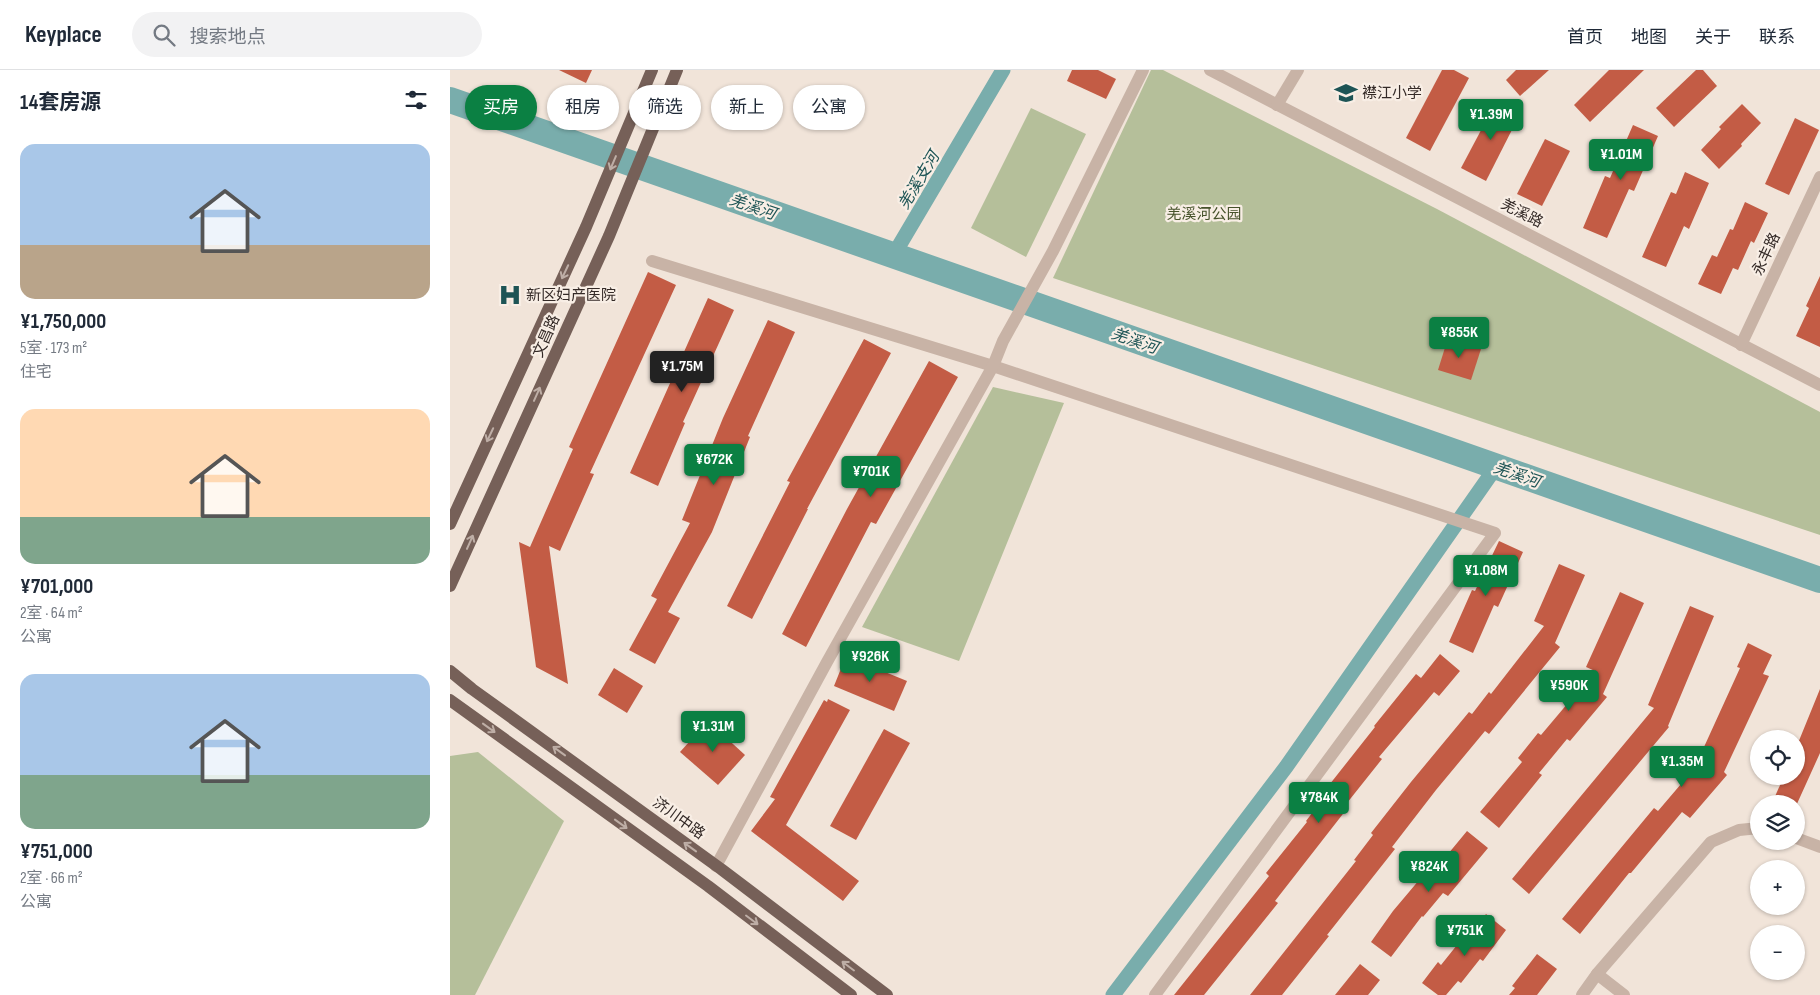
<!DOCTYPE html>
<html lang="zh">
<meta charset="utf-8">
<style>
:root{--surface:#fff;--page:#f2f2f3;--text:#1f2937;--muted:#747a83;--line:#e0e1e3;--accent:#0b8043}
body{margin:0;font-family:"Sofia Sans Condensed","Noto Sans SC",sans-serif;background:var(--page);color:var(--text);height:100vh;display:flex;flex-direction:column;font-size:19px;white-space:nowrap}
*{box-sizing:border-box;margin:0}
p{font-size:16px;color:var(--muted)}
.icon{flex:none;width:28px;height:28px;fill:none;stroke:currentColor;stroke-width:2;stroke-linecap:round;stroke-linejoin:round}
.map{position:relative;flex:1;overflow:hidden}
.panel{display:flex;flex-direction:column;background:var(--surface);width:450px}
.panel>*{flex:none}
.hud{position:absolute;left:15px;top:15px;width:475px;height:45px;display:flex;gap:10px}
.tools{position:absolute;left:1300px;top:660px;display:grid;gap:10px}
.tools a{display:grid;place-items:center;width:55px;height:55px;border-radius:50%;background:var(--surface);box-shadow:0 1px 4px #0004;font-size:25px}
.price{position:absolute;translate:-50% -42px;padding:0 11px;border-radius:5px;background:var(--accent);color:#fff;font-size:16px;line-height:32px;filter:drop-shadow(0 1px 2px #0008)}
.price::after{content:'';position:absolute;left:50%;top:30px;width:15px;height:11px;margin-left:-8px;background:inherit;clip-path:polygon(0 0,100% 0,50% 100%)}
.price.active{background:#222;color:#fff}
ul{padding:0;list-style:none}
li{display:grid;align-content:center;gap:10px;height:265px;padding:0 20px}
li span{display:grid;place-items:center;height:155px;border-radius:15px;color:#555}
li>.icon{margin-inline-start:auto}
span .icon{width:90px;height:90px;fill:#fffc;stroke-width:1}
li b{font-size:21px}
h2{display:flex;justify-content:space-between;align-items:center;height:60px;padding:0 20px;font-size:21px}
.tag{padding:0 18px;border-radius:22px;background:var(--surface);box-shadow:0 1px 4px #0004;font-size:18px;line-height:45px}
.tag.active{background:var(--accent);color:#fff}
header{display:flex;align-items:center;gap:30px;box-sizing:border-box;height:70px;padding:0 25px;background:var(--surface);border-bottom:1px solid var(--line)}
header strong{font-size:24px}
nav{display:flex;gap:28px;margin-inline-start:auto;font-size:18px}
.search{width:350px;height:45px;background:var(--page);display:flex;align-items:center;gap:12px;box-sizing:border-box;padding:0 18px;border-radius:28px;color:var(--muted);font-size:19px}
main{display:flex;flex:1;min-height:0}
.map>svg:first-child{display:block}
</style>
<header>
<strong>Keyplace</strong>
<div class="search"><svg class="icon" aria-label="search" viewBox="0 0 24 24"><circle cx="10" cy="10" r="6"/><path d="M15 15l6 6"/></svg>搜索地点</div>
<nav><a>首页</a><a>地图</a><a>关于</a><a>联系</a></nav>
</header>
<main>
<section class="panel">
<h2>14套房源<svg class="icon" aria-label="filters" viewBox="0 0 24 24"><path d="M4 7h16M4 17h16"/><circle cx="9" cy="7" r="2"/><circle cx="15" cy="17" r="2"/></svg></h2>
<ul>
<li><span style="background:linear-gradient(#a9c7e8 65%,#b9a48a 0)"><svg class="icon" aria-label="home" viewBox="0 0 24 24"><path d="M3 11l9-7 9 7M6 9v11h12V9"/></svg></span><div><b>¥1,750,000</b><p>5室 · 173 m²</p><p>住宅</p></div></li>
<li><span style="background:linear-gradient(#ffd9b3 70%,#7fa58c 0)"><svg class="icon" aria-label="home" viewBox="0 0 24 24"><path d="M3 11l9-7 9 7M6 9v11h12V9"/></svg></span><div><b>¥701,000</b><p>2室 · 64 m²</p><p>公寓</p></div></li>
<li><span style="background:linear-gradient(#a9c7e8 65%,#7fa58c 0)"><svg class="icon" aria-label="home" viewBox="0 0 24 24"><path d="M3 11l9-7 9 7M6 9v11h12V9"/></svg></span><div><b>¥751,000</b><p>2室 · 66 m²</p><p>公寓</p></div></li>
</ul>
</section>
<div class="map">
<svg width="1370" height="925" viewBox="0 0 1370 925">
<rect width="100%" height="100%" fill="#f1e4d9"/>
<g fill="#b5bf9a">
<path d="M701,0h12l274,139 383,203v123l-767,-257z"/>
<path d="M581,38l55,26 -60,123 -55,-29z"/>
<path d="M543,317l71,16 -105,258 -97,-34z"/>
<path d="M28,682l86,69 -89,174h-25v-239z"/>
</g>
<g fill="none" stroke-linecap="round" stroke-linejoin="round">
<g stroke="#79adac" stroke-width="15">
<path d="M443,186l110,-186"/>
<path d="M663,925l173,-228 210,-300"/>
</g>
<path stroke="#79adac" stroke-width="26" d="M0,30l1370,480"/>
</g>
<g fill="#c35c45">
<path d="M109,0h33l-6,13z"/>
<path d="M622,0h26l18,9 -10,20 -39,-18z"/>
<path d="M992,0h12l15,8 -39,73 -24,-13z"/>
<path d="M1066,0h33l-29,26 -14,-16z"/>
<path d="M1159,0h35l-54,52 -16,-17z"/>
<path d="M1246,0h7l14,16 -43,41 -18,-19z"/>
<path d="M1047,30l24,12 -35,69 -25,-13z"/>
<path d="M1292,34l19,19 -20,21 1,2 -23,23 -18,-19 20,-21 -2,-2z"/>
<path d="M1345,48l24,12 -30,65 -24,-11z"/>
<path d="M1183,55l25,11 -24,55 -5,-2 -22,49 -24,-10 22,-52 5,2z"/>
<path d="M1095,69l25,12 -28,55 -25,-12z"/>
<path d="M1235,102l24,11 -20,46 -5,-3 -18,41 -24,-10 29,-65 5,2z"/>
<path d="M1295,132l23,11 -14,30 -3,-2 -13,29 -5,-2 -12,26 -23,-10 14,-29 5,2 13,-28 3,1z"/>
<path d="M198,202l28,13 -86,188 4,1 -34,77 -11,-5 19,138 -32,-17 -17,-125 11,5 43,-98 -4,-2z"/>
<path d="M1370,206v71l-24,-11 13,-28 -3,-2z"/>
<path d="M258,228l26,12 -51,112 2,1 -27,63 -28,-13z"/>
<path d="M318,250l27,12 -47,104 2,1 -38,95 -44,80 12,6 -25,46 -26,-14 28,-51 -6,-3 39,-73 -8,-3 41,-102z"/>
<path d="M998,268l33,11 -10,31 -33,-10z"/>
<path d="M414,269l27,14 -84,156h1l-56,110 -25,-13 63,-124 -3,-1z"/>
<path d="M479,291l29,16 -82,147 -5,-2 -65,125 -24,-13 65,-125z"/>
<path d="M1049,471l24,11 -25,55 -4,-2 -21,48 -24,-11 23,-52 3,1z"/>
<path d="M1109,494l26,11 -30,68 5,4 -71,87 -4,-3 -49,59 -44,57 3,2 -68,86 2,1 -47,59h-32l106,-134 -2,-1 19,-25 -2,-2 40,-51 58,-70 3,2 17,-22 2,2 53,-68 -10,-5z"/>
<path d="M1170,522l24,11 -41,91 4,3 -37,44 -3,-2 -28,34 3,2 -43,53 -19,-16 42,-50 -4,-4 20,-25 3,2 54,-64 -9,-4z"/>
<path d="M1240,536l24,10 -46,110 1,1 -140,167 -17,-15 142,-171 -6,-3z"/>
<path d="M1298,573l24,12 -9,19 6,2 -45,96 3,3 -37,43 -8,-6 -51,61h-2l-49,61 -18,-15 92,-111 4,3 52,-61 -6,-3 36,-79 -3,-1z"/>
<path d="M990,584l20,17 -21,25 -5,-4 -55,65 3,2 -39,49 3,2 -71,91 3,2 -74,92h-30l95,-119 -3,-3 41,-51 -1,-1 19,-25 -3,-2 53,-67 -1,-1 42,-52 5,4z"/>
<path d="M396,586l61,25 -13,30 -60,-25z"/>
<path d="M164,598l29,18 -16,27 -29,-18z"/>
<path d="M1370,619v64l-24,53v-2h-16l-7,-3 11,-25h12v-28z"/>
<path d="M378,629l22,11 -64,115 73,56 -16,20 -92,-70 24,-32 -5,-2 54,-97 3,2z"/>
<path d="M258,651l37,34 -27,30 -38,-33z"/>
<path d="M434,659l26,14 -54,97 -26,-14z"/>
<path d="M1017,761l21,17 -40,48 -5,-3 -20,24 -1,-1 -31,41 -20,-15 22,-31 32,-38 4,4z"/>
<path d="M1036,844l20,16 -23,31 -3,-2 -19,24 -3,-2 -12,14h-8l-16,-12 16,-21 3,3 20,-25 3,3z"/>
<path d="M1087,884l20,15 -20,26h-28l6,-7 -3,-2z"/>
<path d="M910,894l20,16 -12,15h-33z"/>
</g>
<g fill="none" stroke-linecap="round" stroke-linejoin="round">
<g stroke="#c8b3a6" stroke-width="12">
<path d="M760,0l610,315"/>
<path d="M827,35l21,-35"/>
<path d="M202,191l341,105 502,167 -340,462"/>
<path d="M1291,275l79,-168"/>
<path d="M1346,768l24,9"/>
<path d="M266,796l111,-204 166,-296 10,-25 50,-90 90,-181"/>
<path d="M1147,904l27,21"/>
<path d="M1132,925l15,-21 114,-132 28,-12 20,-2"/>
</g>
<g stroke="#766058" stroke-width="12">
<path d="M0,454l136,-297 66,-157"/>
<path d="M0,516l159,-350 68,-166"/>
<path d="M0,601l22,18 249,180 166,126"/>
<path d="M0,630l258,186 143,109"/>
</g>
</g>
<defs><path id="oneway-shaft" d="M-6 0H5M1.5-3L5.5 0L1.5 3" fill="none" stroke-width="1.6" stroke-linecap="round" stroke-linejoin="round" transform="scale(1.25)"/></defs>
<g stroke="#beaea6">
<use href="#oneway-shaft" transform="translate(163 93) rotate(113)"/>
<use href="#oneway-shaft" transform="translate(115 202) rotate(115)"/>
<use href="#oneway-shaft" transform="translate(87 324) rotate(-66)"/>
<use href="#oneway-shaft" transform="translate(40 365) rotate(115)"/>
<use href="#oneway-shaft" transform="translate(20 472) rotate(-66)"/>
<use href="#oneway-shaft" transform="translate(39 658) rotate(36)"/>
<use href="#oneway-shaft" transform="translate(109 681) rotate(-144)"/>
<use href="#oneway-shaft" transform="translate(171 754) rotate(36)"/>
<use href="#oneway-shaft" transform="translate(240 777) rotate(-144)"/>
<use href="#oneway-shaft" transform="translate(302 850) rotate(37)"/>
<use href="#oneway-shaft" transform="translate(398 896) rotate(-143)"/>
</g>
<defs>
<symbol id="school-bare" viewBox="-9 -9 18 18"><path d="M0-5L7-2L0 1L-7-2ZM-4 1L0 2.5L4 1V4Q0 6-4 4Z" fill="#1d5455" stroke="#f8eee5" stroke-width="2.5" paint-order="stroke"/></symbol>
<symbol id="hospital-bare" viewBox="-9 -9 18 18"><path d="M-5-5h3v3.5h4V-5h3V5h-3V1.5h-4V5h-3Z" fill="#1d5455" stroke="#f8eee5" stroke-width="2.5" paint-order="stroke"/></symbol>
</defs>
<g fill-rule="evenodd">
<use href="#school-bare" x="880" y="7" width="32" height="32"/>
<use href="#hospital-bare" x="44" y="209" width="32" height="32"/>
</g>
<g text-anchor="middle" stroke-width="4.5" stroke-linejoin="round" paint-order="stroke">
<g font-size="15" fill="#342a27" stroke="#f8eee5" text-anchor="start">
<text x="912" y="28">襟江小学</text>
<text x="76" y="230">新区妇产医院</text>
</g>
<g font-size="15" fill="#342a27" stroke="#f8eee5">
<text transform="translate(1072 143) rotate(27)" y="5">羌溪路</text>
<text transform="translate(1316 184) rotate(-65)" y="5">永丰路</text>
<text transform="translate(96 266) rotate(-66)" y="5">文昌路</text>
<text transform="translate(229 748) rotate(36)" y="5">济川中路</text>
</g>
<g font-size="15" fill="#46522b" stroke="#f8eee5">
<text x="754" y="149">羌溪河公园</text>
</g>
<g font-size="16" font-style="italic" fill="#1d5455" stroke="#f8eee5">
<text transform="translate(468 110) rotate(-59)" y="6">羌溪支河</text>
<text transform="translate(303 136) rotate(19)" y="6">羌溪河</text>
<text transform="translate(685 270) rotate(19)" y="6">羌溪河</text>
<text transform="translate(1067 404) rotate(19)" y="6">羌溪河</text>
</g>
</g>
</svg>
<div class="tools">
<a><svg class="icon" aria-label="locate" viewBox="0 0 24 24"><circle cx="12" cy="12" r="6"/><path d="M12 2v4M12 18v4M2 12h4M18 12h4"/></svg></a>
<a><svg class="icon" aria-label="layers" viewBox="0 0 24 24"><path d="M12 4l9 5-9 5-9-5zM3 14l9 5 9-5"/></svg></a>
<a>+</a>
<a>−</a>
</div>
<b class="price" style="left:1041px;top:71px">¥1.39M</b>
<b class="price" style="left:1171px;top:111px">¥1.01M</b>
<b class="price" style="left:1009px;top:289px">¥855K</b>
<b class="price active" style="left:232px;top:323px">¥1.75M</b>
<b class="price" style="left:264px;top:416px">¥672K</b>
<b class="price" style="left:421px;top:428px">¥701K</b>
<b class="price" style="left:1036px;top:527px">¥1.08M</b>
<b class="price" style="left:420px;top:613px">¥926K</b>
<b class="price" style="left:1119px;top:642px">¥590K</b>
<b class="price" style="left:263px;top:683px">¥1.31M</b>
<b class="price" style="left:1232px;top:718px">¥1.35M</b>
<b class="price" style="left:869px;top:754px">¥784K</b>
<b class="price" style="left:979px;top:823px">¥824K</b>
<b class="price" style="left:1015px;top:887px">¥751K</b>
<div class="hud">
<a class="tag active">买房</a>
<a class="tag">租房</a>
<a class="tag">筛选</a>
<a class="tag">新上</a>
<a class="tag">公寓</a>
</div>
</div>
</main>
